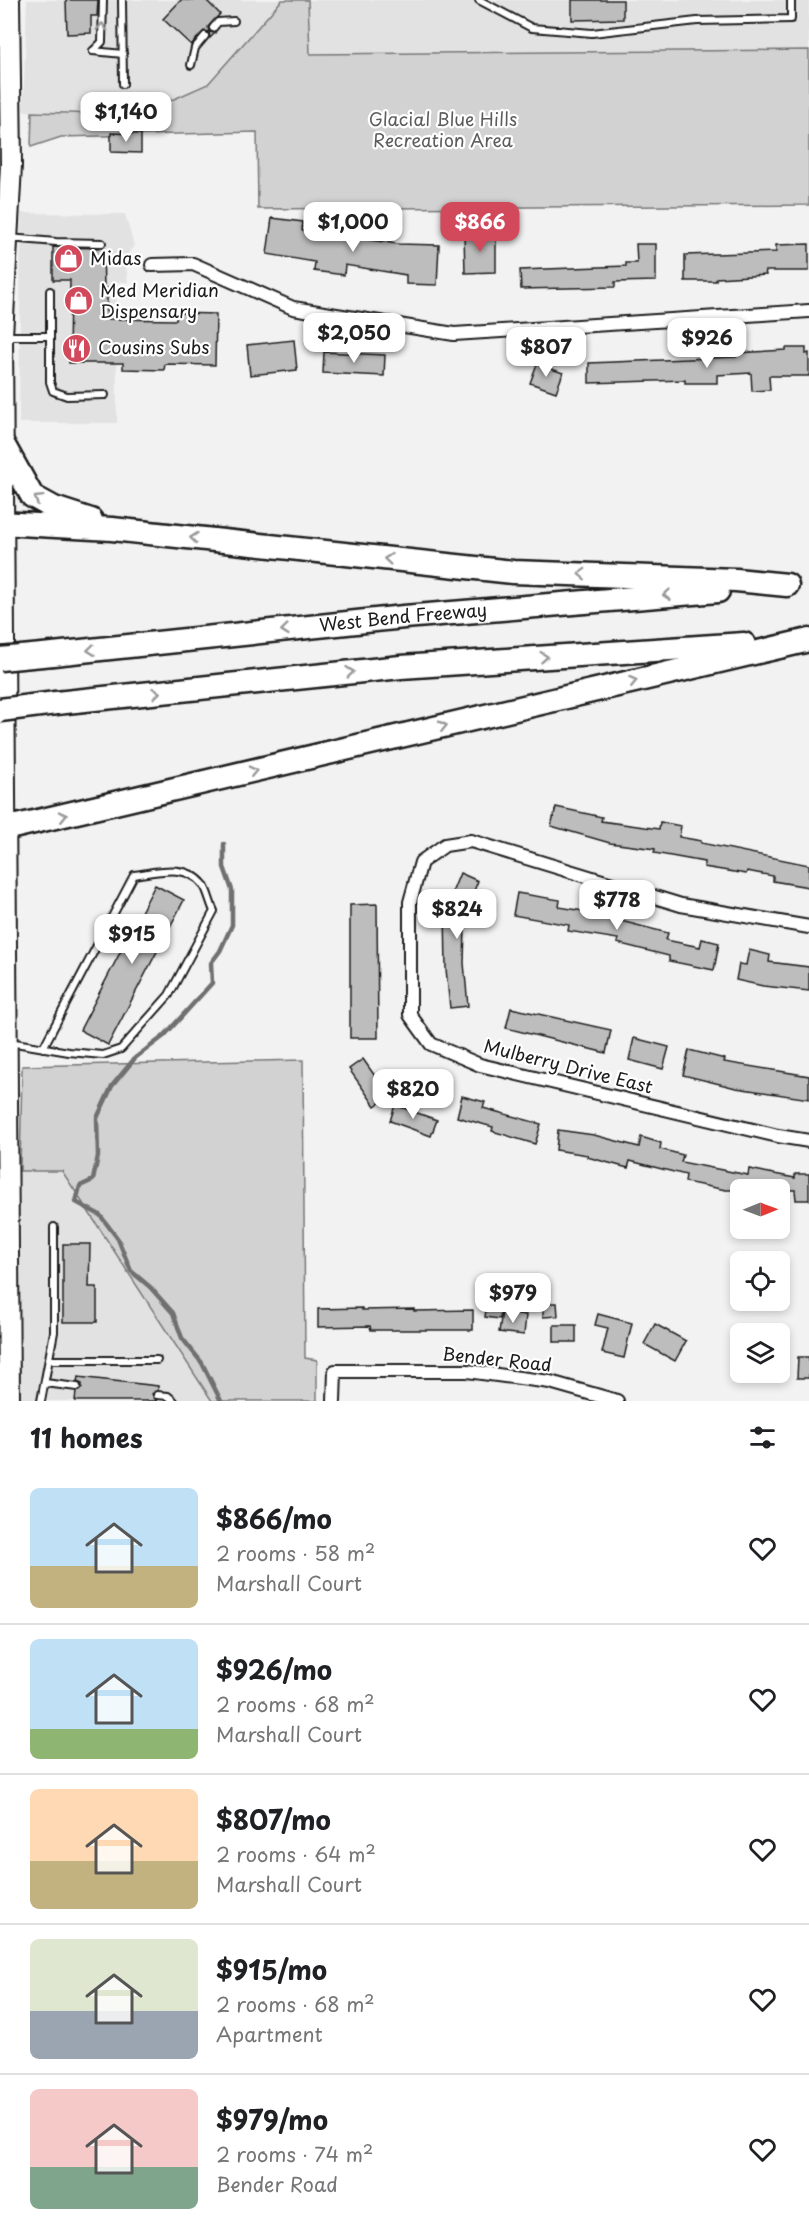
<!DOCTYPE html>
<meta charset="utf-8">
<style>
:root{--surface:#fff;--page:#f6f6f6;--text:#202124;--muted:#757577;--line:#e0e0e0;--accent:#d1495b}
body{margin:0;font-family:"Playpen Sans",sans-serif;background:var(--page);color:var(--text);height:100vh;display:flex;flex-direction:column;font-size:22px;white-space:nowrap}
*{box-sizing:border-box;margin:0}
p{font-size:20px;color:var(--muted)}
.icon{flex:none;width:33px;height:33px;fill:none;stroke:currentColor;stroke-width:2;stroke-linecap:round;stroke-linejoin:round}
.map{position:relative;height:1401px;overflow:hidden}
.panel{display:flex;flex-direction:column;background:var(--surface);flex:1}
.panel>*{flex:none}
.needle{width:39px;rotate:89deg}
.controls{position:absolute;left:730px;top:1179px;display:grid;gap:12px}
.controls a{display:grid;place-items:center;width:60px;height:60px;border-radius:9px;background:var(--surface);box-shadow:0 3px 9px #0003;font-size:30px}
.price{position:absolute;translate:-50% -51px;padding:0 14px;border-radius:12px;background:#fff;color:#222;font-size:20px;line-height:39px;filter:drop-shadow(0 2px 3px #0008)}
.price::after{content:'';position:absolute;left:50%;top:36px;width:18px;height:14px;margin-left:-9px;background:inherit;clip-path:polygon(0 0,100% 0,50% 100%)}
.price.selected{background:var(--accent);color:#fff}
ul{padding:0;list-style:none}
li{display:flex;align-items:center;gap:18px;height:150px;padding:0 30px}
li+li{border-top:2px solid var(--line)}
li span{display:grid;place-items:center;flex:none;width:168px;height:120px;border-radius:9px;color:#555}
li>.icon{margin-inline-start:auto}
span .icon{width:72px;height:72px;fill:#fffc;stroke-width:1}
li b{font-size:26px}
h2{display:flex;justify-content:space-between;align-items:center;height:72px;padding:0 30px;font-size:26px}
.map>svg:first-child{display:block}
</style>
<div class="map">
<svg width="809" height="1401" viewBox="0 0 809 1401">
<rect width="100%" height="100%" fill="#f2f2f2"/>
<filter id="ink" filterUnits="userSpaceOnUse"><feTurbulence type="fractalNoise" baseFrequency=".0167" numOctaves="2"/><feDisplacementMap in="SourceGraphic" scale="12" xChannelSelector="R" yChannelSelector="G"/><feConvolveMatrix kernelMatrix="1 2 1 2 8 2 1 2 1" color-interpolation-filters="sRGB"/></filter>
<g filter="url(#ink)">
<g fill="#e2e2e2">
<path d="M27,0h255l-74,84 -70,31 -115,-4z"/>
<path d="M308,0h501v50l-500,4z"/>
<path d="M21,213l104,1 9,32 -6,8 -2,12 2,16h-12l1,141h-98z"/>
<path d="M20,1171h42l150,230h-191z"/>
</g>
<g fill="#d2d2d2" stroke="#777" stroke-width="1.5">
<path d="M282,0h26l2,54 499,-4v155l-551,4 -1,-77 -196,5 -30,10 1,-35 106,3 70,-31z"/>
<path d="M303,1060l2,298 12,2v41h-105l-150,-230h-42l2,-105z"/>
</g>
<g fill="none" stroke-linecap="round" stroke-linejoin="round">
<path stroke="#707070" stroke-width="4.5" d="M221,1401l-19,-38 -20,-25 -9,-25 -23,-26 -19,-16 -13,-32 -18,-24 -24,-13 4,-16 13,-6 5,-24 -1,-38 15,-32 23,-28 29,-22 48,-53 -1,-20 9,-12 12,-26v-35l-8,-23v-23"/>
</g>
<g fill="#bdbdbd" stroke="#1c1c1c" stroke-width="1.5">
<path d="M66,0h32l-1,16h-6v17l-24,1z"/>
<path d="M181,0h25l14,14 -12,13 1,5 6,1 -5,5 -1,-6 -5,-1 -13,14 -28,-26z"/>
<path d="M572,0h51v19l-51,1z"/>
<path d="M111,133l30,1v19l-30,-1z"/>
<path d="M272,218l31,4 -1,8 96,14 41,1 -2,40 -31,-1v-9l-61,-10 -1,10 -30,-4 1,-9 -48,-8z"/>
<path d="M496,234v38l-31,1 -1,-38z"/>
<path d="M636,244h20v37l-41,1v5l-94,2 -1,-19 106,-4v-3h11z"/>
<path d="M809,244v27h-44l1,4 -50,3v3h-31v-26l91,-3v-7z"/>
<path d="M53,247l50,1 1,40h3v31l69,1v-7l40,1 -1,51 -50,-1 -1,6 -41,-1v-6h-54l1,-83h-17z"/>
<path d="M294,340l3,30 -47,5 -3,-30z"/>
<path d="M786,348h20v6l3,-1v23h-40l1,14 -18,1 -1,-18 -34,2v8h-32v-3l-96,3v-20l147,-6v-4l50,-3z"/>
<path d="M324,352l61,3 -1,21 -61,-3z"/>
<path d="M537,364l26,9 -7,19 -26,-9z"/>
<path d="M556,807l46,10 -1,4 58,8 1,-7 21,4 -2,11 22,4v2l108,22v22l-36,-6v-5l-26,-5 -1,3 -42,-7v-5l-50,-9 1,-4 -45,-6 -59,-17z"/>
<path d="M460,873l18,8 -19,46h6l-1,36 4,43 -18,2 -4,-39 -1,-59z"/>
<path d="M155,885l29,15 -76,145 -28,-15z"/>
<path d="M517,893l43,7 -1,7 54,9v3l55,14 -2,7 34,7 2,-8 17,4 -5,27 -45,-9v-5l-52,-13 1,-4 -50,-8 1,-6 -56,-10z"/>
<path d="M377,904l1,134h-28v-133z"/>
<path d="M749,950l21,5 -1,7 40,5v24l-46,-5 -27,-6 3,-16 7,1z"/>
<path d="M511,1008l100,22 -5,23 -100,-25z"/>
<path d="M634,1038l35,9 -6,22 -34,-9z"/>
<path d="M689,1050l36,9 -1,3 85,14v23l-73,-11 -53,-13z"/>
<path d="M363,1059l26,37 -14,10 -26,-37z"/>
<path d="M462,1096l23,6 -2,6 58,16 -6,20 -43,-13 1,-4 -36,-10z"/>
<path d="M395,1105l42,15 -6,16 -41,-15z"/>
<path d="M558,1130l36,5 45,12 2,-10 20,6 -1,6 23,6 -2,7 67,13 1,-6 46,9v-4h14v26h-13l-1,-10h-69l-41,-8 1,-7 -56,-14 -2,7 -41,-11 1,-2 -32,-5z"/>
<path d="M63,1244h27l-1,43h8v35h-34z"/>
<path d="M487,1302l14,2 -1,15 -15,-2z"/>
<path d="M543,1303h14l1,13 -15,1z"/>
<path d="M362,1308v2l52,-1v2l59,-1v20h-102l-1,-4 -52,1v-18z"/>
<path d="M502,1312l24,3 -2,20 -25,-3z"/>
<path d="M598,1314l34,9 -8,35 -22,-5 6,-25 -13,-3z"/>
<path d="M655,1324l31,17 -11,20 -31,-17z"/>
<rect x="554" y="1325" width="22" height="17"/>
<path d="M798,1357h11v21h-12z"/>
<path d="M78,1377l80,9v4l-6,4 5,7h-82l1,-9 6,-4v-4l-5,-2z"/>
</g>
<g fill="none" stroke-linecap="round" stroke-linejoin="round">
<defs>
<g id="service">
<path d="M122,0l1,84"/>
<path d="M479,0l53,28 60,5 105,-12 94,-2v-19"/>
<path d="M213,28l5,-6 16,-1"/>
<path d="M93,51l9,-9 1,-42"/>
<path d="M93,51l30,3"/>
<path d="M191,65l4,-17 10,-12"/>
<path d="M9,238l47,4 46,1"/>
<path d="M50,291v91l3,9 14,5 38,-1"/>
<path d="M5,336h45"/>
<path d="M9,1042l60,10 34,3 18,-6 48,-54 45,-84c-4,-8 -6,-20 -11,-27 -17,-21 -46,-12 -69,-9l-91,173"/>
<path d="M49,1360h108"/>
<path d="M45,1383l32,4"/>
<path d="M157,1395l11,1 6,5"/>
<path d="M41,1401l13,-69v-105"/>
</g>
<g id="minor">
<path d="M152,265l41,-1 100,44 161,26 355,-23"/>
<path d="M809,927l-128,-22 -210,-64 -26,4 -24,17 -11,40v113l21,29 49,21 298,71 31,5"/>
<path d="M334,1401l1,-30h132l83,11 67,19"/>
</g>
<path id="primary" d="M9,0l2,165 -9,171 7,1065"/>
<g id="motorway">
<path d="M3,444l29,52 22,12 37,12"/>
<path d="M0,523l112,6 401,43 223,8 51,5"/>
<path id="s1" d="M53,654l351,-37 314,-26"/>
<path d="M56,703l345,-36 343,-23"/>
<path d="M0,830l809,-190"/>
</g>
</defs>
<use href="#service" stroke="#1c1c1c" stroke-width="10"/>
<use href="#minor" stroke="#1c1c1c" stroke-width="16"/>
<use href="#primary" stroke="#1c1c1c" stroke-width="24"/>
<use href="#motorway" stroke="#1c1c1c" stroke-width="27"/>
<use href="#service" stroke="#fff" stroke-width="6"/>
<use href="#minor" stroke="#fff" stroke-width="12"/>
<use href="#primary" stroke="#fff" stroke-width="20"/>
<use href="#motorway" stroke="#fff" stroke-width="22"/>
<defs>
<g id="motorway-bridge">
<path d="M0,659l53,-5"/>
<path d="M0,710l56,-7"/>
</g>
</defs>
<use href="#motorway-bridge" stroke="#1c1c1c" stroke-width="27" stroke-linecap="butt"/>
<use href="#motorway-bridge" stroke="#fff" stroke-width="22"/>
</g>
<defs><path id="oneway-chevron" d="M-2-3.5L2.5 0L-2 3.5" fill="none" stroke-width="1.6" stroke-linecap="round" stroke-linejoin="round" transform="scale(1.5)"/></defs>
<g stroke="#999">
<use href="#oneway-chevron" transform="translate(102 27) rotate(-87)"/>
<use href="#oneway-chevron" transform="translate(38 499) rotate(-148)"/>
<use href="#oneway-chevron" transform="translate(194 538) rotate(-174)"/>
<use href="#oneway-chevron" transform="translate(388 559) rotate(-174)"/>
<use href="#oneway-chevron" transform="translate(582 574) rotate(-178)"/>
<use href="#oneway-chevron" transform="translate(667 595) rotate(175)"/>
<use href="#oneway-chevron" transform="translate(285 630) rotate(174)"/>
<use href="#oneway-chevron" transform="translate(91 650) rotate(174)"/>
<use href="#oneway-chevron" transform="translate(544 657) rotate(-4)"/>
<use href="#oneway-chevron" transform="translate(350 672) rotate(-6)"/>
<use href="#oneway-chevron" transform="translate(633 681) rotate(-13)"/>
<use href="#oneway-chevron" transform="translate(156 693) rotate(-6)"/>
<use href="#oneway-chevron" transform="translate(443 726) rotate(-13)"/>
<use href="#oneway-chevron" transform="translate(253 771) rotate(-13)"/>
<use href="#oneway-chevron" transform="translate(63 816) rotate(-13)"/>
</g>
</g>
<defs>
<symbol id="shop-disc" viewBox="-11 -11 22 22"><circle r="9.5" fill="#d1495b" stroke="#fff"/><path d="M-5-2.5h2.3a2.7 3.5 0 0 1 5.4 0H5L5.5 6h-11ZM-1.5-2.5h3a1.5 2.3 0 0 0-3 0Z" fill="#fff"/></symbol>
<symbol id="restaurant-disc" viewBox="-11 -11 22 22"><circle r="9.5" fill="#d1495b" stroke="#fff"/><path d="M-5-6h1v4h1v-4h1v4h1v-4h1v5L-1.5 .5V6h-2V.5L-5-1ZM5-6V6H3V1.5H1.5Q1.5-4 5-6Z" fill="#fff"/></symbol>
</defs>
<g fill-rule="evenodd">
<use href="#shop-disc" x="52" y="242" width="33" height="33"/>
<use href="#shop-disc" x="62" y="284" width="33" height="33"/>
<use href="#restaurant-disc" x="60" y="332" width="33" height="33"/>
</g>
<g text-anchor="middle" stroke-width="4.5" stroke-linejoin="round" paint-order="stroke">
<g font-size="18" fill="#5c5c5c" stroke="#fff">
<text x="443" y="126">Glacial Blue Hills<tspan x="443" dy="21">Recreation Area</tspan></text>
</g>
<g font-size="18" fill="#1c1c1c" stroke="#fff" text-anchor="start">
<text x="90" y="265">Midas</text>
<text x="100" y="297">Med Meridian<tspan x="100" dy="21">Dispensary</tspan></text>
<text x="98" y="354">Cousins Subs</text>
</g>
<g font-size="18" fill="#1c1c1c" stroke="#fff">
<text dy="6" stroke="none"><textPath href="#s1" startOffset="352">West Bend Freeway</textPath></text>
<text transform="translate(568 1067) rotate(14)" y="6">Mulberry Drive East</text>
<text transform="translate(497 1360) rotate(6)" y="6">Bender Road</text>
</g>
</g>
</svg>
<div class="controls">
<a><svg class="needle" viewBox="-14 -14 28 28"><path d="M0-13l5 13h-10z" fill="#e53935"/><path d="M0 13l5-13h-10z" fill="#757577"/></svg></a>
<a><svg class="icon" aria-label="locate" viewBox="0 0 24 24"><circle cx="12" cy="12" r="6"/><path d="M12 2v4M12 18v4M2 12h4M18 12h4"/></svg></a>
<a><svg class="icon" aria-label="layers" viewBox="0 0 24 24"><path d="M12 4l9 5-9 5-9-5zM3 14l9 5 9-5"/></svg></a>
</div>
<b class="price" style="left:126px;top:143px">$1,140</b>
<b class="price" style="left:353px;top:253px">$1,000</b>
<b class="price selected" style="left:480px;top:253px">$866</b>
<b class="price" style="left:354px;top:364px">$2,050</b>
<b class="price" style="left:707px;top:369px">$926</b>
<b class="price" style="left:546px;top:378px">$807</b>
<b class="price" style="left:617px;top:931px">$778</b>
<b class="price" style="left:457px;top:940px">$824</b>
<b class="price" style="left:132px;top:965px">$915</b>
<b class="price" style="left:413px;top:1120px">$820</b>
<b class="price" style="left:513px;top:1324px">$979</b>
</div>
<section class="panel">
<h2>11 homes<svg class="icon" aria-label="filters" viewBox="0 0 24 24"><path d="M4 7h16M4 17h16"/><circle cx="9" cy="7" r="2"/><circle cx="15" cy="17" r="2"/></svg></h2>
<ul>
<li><span style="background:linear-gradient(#bfe0f5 65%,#c2b280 0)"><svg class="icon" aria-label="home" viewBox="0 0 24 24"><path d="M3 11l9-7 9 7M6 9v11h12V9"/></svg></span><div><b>$866/mo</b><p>2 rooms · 58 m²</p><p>Marshall Court</p></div><svg class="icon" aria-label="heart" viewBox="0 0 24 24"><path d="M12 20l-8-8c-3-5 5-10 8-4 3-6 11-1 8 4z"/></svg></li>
<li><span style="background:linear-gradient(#bfe0f5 75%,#8fb573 0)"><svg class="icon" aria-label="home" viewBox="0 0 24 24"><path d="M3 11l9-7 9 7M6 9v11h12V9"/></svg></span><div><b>$926/mo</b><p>2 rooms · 68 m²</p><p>Marshall Court</p></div><svg class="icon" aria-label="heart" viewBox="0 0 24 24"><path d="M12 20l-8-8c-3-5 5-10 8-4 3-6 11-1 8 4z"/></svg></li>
<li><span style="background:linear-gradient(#ffd9b3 60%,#c2b280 0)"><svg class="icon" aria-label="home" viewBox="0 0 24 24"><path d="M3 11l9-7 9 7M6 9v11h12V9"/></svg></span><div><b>$807/mo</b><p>2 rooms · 64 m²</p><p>Marshall Court</p></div><svg class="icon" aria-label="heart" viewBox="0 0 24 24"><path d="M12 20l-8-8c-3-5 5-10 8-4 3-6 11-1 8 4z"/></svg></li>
<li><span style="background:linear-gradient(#dfe7d0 60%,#9aa5b1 0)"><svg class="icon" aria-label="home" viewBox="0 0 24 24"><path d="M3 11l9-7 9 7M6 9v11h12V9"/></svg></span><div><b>$915/mo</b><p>2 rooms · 68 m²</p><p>Apartment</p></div><svg class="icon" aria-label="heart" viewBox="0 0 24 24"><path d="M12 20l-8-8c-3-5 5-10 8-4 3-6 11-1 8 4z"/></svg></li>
<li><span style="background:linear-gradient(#f6c9c9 65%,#7fa58c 0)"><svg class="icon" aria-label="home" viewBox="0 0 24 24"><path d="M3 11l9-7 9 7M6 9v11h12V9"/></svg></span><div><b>$979/mo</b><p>2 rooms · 74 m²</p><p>Bender Road</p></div><svg class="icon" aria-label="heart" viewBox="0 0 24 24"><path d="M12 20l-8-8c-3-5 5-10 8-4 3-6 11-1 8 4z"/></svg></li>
</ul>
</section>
